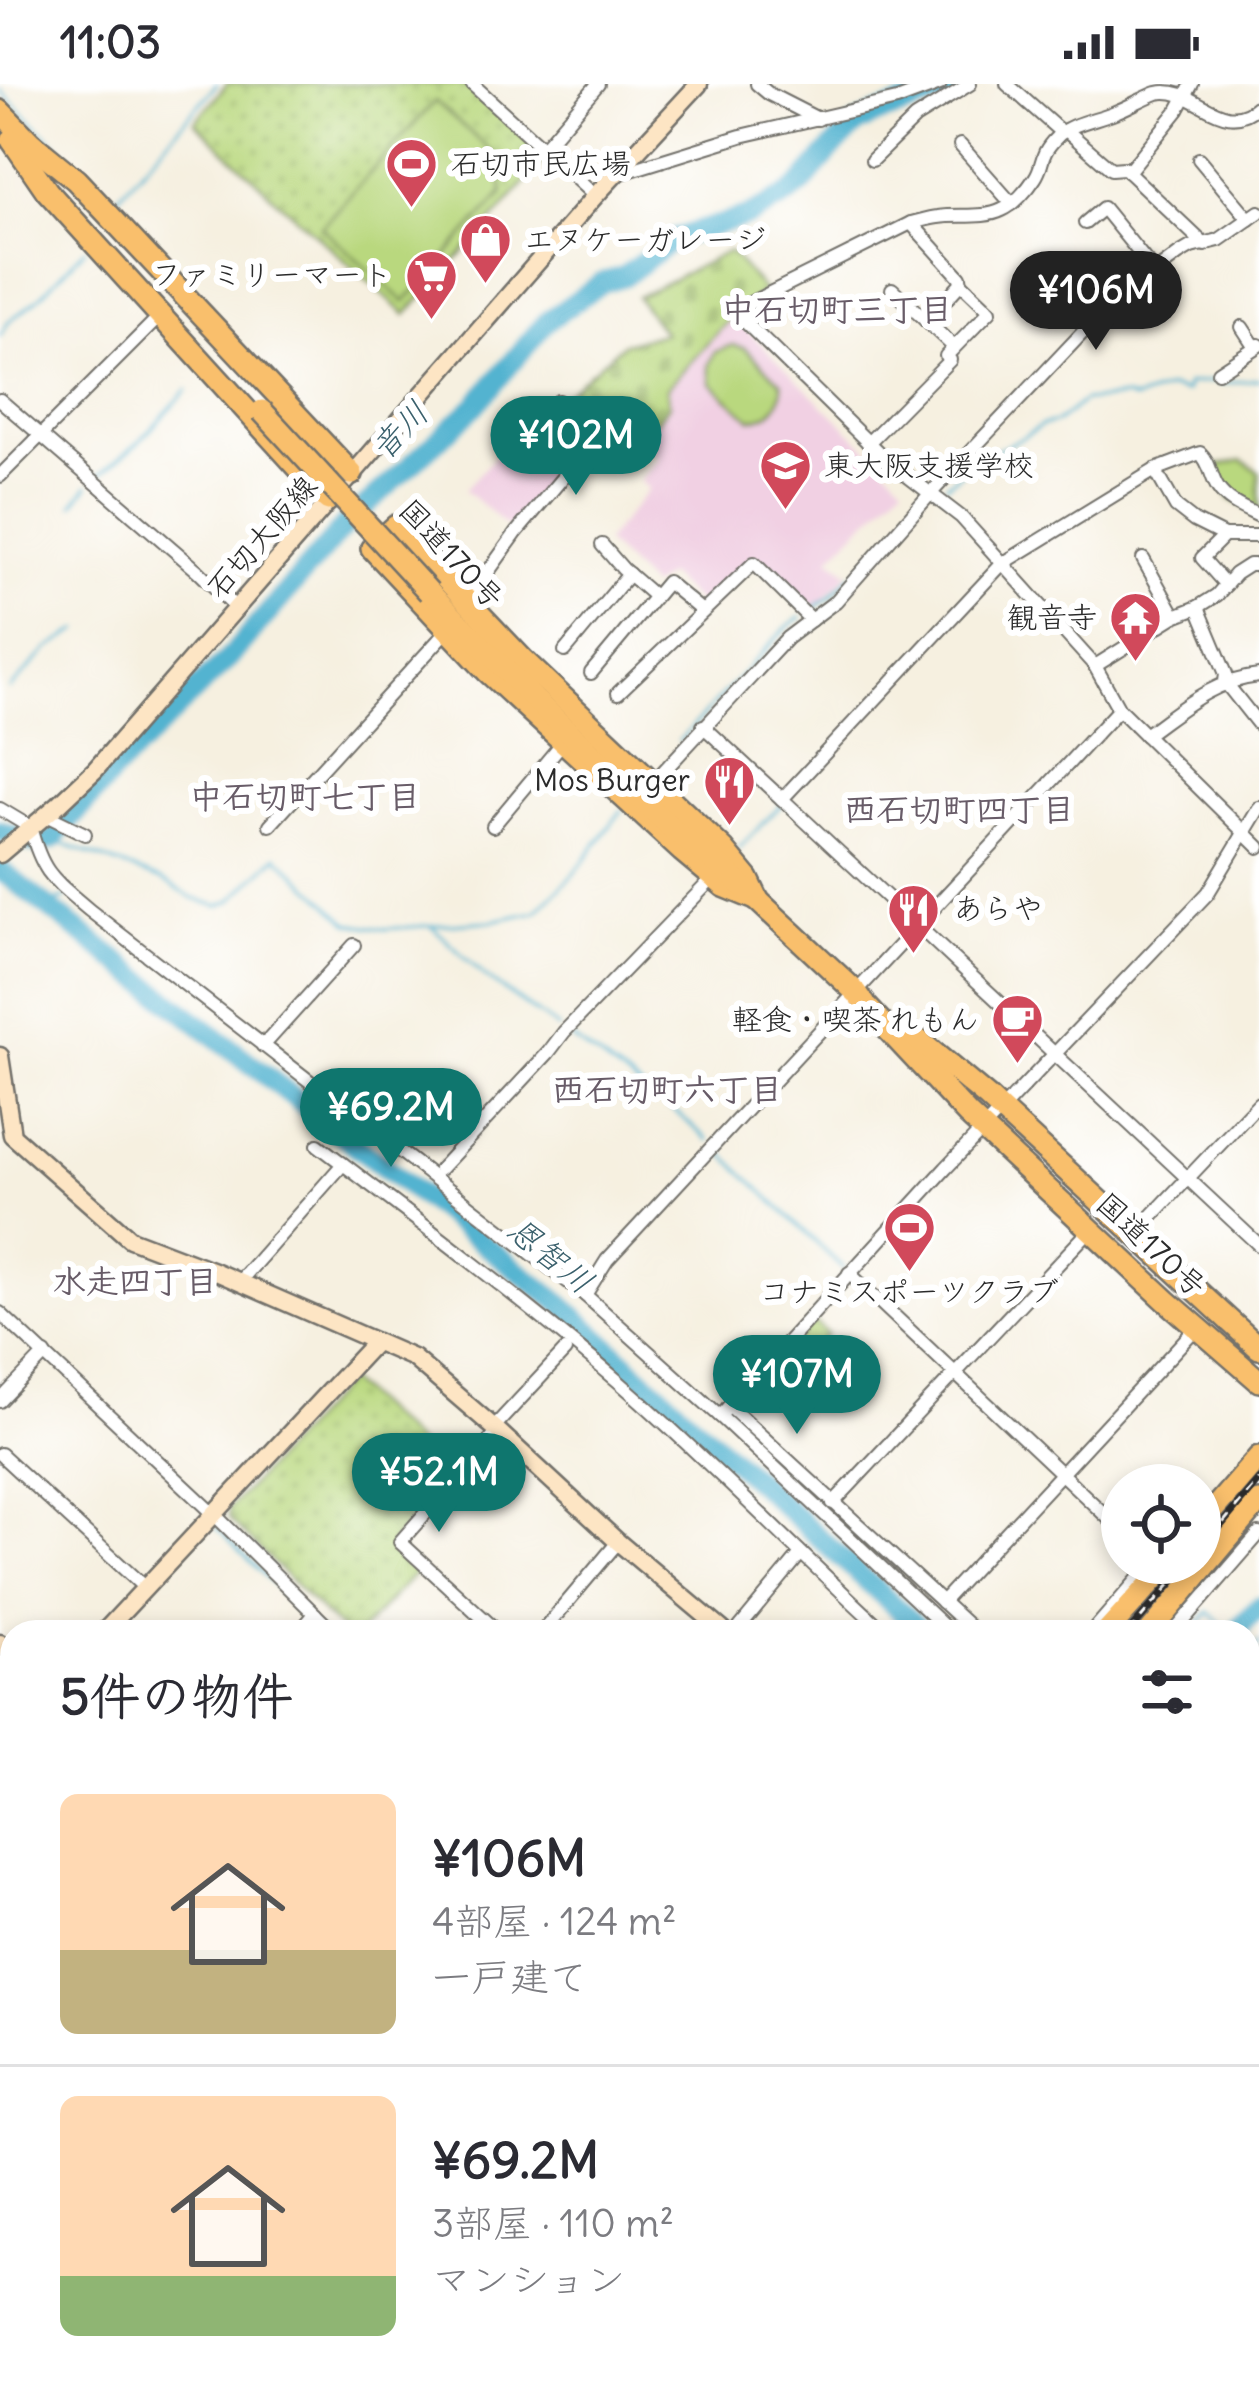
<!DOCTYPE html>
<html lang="ja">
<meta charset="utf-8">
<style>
:root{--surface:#fff;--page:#f7f7f7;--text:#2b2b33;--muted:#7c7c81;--line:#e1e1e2;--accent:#0f766e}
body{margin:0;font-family:Delius,"Klee One",sans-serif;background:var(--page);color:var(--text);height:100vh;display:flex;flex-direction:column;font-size:45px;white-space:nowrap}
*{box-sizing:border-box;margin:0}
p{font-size:39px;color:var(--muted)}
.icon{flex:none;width:66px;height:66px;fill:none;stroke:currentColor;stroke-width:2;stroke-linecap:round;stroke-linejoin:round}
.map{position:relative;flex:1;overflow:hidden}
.panel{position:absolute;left:0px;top:1536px;width:1260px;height:771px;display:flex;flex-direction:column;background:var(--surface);border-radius:36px 36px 0 0;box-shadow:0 6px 18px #0003}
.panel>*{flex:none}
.controls{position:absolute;left:1101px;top:1380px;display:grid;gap:24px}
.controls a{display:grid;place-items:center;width:120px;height:120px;border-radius:50%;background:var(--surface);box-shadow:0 6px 18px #0003;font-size:60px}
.price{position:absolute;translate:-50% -102px;padding:0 27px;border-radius:42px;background:var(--accent);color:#fff;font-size:39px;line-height:78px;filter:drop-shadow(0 3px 6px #0008)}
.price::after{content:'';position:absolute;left:50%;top:72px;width:36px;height:27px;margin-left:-18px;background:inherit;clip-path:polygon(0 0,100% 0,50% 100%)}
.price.current{background:#222;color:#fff}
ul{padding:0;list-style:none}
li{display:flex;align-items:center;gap:36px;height:300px;padding:0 60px}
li+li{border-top:3px solid var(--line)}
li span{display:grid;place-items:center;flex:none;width:336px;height:240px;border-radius:18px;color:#555}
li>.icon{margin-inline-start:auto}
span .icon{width:144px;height:144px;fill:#fffc;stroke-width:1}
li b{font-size:51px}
h2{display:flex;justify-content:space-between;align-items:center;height:144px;padding:0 60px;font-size:51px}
.status{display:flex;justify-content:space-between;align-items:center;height:84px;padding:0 60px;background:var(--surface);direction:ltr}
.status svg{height:33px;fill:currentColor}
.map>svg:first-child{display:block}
</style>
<div class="status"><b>11:03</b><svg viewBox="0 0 49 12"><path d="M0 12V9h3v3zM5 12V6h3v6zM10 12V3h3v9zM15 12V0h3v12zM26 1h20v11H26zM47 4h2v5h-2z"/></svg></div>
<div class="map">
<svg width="1259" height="2306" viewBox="0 0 1259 2306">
<defs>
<pattern id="green-dots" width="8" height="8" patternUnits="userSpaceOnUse" patternTransform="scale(3)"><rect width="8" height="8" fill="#b9d87e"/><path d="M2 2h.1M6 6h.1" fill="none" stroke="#9fba6d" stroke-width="1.8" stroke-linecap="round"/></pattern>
<pattern id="cemetery-stones" width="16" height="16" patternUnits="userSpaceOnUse" patternTransform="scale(3)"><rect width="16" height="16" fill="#b9d87e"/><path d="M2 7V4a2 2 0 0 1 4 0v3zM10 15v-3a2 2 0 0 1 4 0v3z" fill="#9fba6d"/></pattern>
</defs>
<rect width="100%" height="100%" fill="#fff"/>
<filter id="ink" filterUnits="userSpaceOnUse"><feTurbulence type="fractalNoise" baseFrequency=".00833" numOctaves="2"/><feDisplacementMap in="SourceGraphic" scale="24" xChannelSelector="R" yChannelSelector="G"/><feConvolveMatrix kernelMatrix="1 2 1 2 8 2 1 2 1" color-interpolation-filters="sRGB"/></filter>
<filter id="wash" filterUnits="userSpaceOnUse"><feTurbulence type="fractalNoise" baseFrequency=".004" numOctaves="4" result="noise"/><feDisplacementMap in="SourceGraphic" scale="48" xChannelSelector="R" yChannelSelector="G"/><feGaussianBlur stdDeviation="2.7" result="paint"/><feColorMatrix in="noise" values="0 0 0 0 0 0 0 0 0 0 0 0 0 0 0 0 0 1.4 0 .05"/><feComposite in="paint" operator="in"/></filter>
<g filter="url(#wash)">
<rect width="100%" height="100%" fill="#f6f0e0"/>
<g fill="#f1d0e3">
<path d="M732,232l172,168 -74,73 18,16 -25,27 -12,7 -56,-53 -49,48 -7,2 -32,-29 -16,12 -46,-45 44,-53 -9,-8 18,-23 -24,-27 6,-7 10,-5 6,4 14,-17v-15l-2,-2z"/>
<path d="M519,344l46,40 -54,62 -46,-40z"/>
</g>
<g fill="url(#green-dots)" stroke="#728254" stroke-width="3">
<path d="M227,0h238l82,72 -51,61 -90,98 -129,-115 -82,-78z"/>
<path d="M813,1237l14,13 -49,54 -14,-13z"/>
<path d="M347,1297l100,90 -7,14 -49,58 27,27 -58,62h-18l-113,-113v-11z"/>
</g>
<path fill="url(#cemetery-stones)" stroke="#728254" stroke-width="3" d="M729,167l35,40 -32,25 -65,72 2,17 -13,17 -6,-4 -16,10 -7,-2 -22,25 -42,-55 61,-53 40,-10 -27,-36z"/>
<g fill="#b9d87e" stroke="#728254" stroke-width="3">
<path d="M435,17l66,59 2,33 -98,109 -84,-75z"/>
<path d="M733,261l12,3 37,35c1,22 -10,33 -31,36l-40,-36 -2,-18 6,-13z"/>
<path d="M1242,376l17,12v42l-28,-15 -19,-32z"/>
<path d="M1248,1922l11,9v101l-11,12z"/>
<path d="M1248,2125l11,9v167l-4,5h-57l-13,-11h63z"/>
</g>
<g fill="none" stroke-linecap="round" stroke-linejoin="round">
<g stroke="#52b3d0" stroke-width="3">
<path d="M0,6l114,111 103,-117"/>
<path d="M0,252l9,-15 28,-21 48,-51"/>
<path d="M99,391l38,-31 50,-54"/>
<path d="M947,400l33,-27 42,-19 20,-13 15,-3 27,-21 42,-4 8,3 36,-12 16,4 1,-8 29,-3 4,3 39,-5"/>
<path d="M73,421l15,-19"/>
<path d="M809,528l21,-15 21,-22"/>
<path d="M10,605l38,-40 31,-19"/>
<path d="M679,657l107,-113 15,-11"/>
<path d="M50,749l9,-1"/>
<path d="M52,756l110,40 31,18 25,8 13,-5 46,-45 72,67 35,6 107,-8 45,-9 38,-38 48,-64"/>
<path d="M738,765l45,-46"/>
<path d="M45,822l21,-8"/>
<path d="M431,841l53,51 74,52"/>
<path d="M571,954l106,75 32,27"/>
<path d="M720,1067l124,118"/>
<path d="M217,1444l83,83"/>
<path d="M317,1545l4,3"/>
<path d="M1192,1548l17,-20 21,20"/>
<path d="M1248,1571l11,-12"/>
</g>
<g stroke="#52b3d0" stroke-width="21">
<path d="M0,747l34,12 18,-3 68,-75 109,-107 116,-133 131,-120 70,-83 55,-39 23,-7 52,-38 73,-22 39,-21 14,-11 30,-35 25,-25 18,-9 64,-21 19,-10"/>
<path d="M0,786l561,434 362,328"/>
<path d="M1235,1548l24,-25"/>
<path d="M1248,1870l11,11"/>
</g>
</g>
</g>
<g filter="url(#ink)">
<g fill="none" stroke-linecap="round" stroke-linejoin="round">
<defs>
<g id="street">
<path d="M472,0l123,112"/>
<path d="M757,0l12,10 49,25"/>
<path d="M1007,0l54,48"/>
<path d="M1259,21c-37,35 -64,-21 -102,-12 -14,5 -28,14 -42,19 -19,8 -46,11 -59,26 -18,18 -11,25 -21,40 -7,11 -21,27 -33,32 -18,9 -44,4 -64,7 -9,1 -18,4 -27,6l-177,88 150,147 77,59 134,149 24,43 140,138"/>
<path d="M1066,46l45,39 13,-1 81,77"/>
<path d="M960,61l52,59"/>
<path d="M543,64l55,-64"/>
<path d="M1199,75l50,60"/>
<path d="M872,76l43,-42 55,-34"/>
<path d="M1128,88l50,-62 14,-26"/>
<path d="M615,91l126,-39 156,-36 43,-16"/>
<path d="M911,139l49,54 1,6 -35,38"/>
<path d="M1085,139l18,-15 52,64"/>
<path d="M892,205l62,58"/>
<path d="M1242,243l13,20"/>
<path d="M1218,288l41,-27"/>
<path d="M0,316l198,171 38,37"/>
<path d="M868,359l82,-83 -4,-4 44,-45 -29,-28"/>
<path d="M1155,386l45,-17c11,10 10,23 18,35 9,14 27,21 41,28"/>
<path d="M0,392l159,-159"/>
<path d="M1224,452l-22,22 24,27"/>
<path d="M602,461l21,24 31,27"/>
<path d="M1143,475l32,57"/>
<path d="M467,517l49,-68 53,-63 26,-16v-10l-37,-43"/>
<path d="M1198,523l28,67 -1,8 34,43"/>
<path d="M565,567l64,-77"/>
<path d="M1095,582l80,-50 23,-9 19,-12 18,-21 14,-9h10"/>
<path d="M591,589l76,-91 35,29"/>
<path d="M618,609l136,-130 57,57"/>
<path d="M703,642l79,73 220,-235 153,-94 21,37 18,14 30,15h35"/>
<path d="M1145,651c38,-27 66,-54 114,-59"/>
<path d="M649,703l138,-149 49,-37 94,-107 174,-184 75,-56 12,-7 28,-7 40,-28"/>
<path d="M782,715l477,446"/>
<path d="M0,725l30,18c13,48 23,52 59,83l496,385 135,121 226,-248 262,-275 51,-85"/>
<path d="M46,731l39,19"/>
<path d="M270,741l178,-195"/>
<path d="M493,742l70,-84"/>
<path d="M263,962l91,-101"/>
<path d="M318,1061c102,77 204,154 301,237 92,80 176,168 266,250"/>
<path d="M440,1085l108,-116 16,-21 150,-155"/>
<path d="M1134,1151l125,-132"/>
<path d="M849,1189l273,258"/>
<path d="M239,1198l104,-118"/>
<path d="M585,1211l22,-35 512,-551"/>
<path d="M0,1229l214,201 119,118"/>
<path d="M0,1317l45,-47"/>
<path d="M729,1322l246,226"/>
<path d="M720,1332l230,216"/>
<path d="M494,1343l71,-76"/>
<path d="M0,1370l145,134"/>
<path d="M833,1419l257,-273"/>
<path d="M942,1518l255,-275"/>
<path d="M299,1548l16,-18"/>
<path d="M498,1548l-98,-90 98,-111"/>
<path d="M542,1548l76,-90"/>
<path d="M736,1548l62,-75"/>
<path d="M1092,1548l60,-69"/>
<path d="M1174,1548l85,-98"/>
<path d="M1248,1810l11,-5"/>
<path d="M1248,1842l11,12"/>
<path d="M0,1850l12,16"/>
<path d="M0,1902l12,-10"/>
<path d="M0,2007l12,-7"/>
<path d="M1248,2105l11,9"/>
<path d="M0,2172l12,-8"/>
<path d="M0,2191l12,16"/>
<path d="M83,2295l7,8 23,3"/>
<path d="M336,2295l1,11"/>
<path d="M863,2295l13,11"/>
<path d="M1163,2295l13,11"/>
<path d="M138,2306l10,-11"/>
<path d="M1012,2306l9,-11"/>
</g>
<g id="secondary">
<path d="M0,770l59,-50 36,-34 500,-574 104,-112"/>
<path d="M0,972l12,79 118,104 84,32 199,87 85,73 120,111 107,90"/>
<path d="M104,1548l271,-290"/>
<path d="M0,1559l12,12"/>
<path d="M0,1658l12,-13"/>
<path d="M0,1725l12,11"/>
<path d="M218,2295l2,11"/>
<path d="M655,2295l12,11"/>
<path d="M780,2306l9,-11"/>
</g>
<g id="highway">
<path d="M0,27l33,34"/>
<path d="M12,56l35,51 281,309"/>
<path d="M32,60l44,36 276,294"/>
<path d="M396,442l127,134 201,190 24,29 10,21 -34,-14 -42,-35 -194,-179 -116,-124z"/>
<path d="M429,508l107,109 140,131 47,36 134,125 9,13 102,109 199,186 92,80"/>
<path d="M905,945l83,69 271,250"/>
<path d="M1200,1441l59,-68"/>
<path d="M1107,1548l62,-69"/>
<path d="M1150,1548l109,-130"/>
<path d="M467,2306l9,-11"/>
<path d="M509,2306l10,-11"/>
</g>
</defs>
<use href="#street" stroke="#72706a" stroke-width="16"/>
<use href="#secondary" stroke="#72706a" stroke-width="21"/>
<use href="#highway" stroke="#72706a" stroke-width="26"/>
<use href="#street" stroke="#fff" stroke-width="12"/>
<use href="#secondary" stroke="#fde5c4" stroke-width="16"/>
<use href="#highway" stroke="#f9bf6c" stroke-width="21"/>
<defs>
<g id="rail">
<path d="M1200,1466l59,-70"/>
<path d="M1129,1548l60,-69"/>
<path d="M483,2306l9,-11"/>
</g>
</defs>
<use href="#rail" stroke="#2b2b2b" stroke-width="8"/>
<use href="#rail" stroke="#fff" stroke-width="3" stroke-dasharray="9" stroke-linecap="butt"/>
<defs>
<path id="highway-bridge" d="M262,327l167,181"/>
</defs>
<use href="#highway-bridge" stroke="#72706a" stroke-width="26" stroke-linecap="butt"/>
<use href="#highway-bridge" stroke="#f9bf6c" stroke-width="21"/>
</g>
</g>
<defs>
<symbol id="stadium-pin" viewBox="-11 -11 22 30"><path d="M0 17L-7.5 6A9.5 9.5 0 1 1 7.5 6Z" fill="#d1495b" stroke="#fff"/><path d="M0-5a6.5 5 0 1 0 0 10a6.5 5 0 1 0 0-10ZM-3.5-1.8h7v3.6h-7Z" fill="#fff"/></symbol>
<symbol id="shop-pin" viewBox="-11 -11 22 30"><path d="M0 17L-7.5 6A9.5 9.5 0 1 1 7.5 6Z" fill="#d1495b" stroke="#fff"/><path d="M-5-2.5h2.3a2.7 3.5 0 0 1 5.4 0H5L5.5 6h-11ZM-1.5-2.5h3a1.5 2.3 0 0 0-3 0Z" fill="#fff"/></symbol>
<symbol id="supermarket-pin" viewBox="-11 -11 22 30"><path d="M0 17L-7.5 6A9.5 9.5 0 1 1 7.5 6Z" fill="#d1495b" stroke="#fff"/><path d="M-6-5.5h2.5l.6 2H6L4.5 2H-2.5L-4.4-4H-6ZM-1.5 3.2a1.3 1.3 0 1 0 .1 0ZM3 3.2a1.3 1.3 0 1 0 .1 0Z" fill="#fff"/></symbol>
<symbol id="school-pin" viewBox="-11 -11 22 30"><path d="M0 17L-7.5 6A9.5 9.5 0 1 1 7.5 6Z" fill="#d1495b" stroke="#fff"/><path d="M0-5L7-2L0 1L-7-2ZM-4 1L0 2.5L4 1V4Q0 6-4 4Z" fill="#fff"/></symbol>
<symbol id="temple-pin" viewBox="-11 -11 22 30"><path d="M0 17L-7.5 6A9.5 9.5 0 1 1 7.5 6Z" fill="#d1495b" stroke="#fff"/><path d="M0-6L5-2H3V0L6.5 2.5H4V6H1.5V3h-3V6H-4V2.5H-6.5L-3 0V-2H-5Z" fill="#fff"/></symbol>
<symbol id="restaurant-pin" viewBox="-11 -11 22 30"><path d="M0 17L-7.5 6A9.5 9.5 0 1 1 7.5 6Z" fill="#d1495b" stroke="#fff"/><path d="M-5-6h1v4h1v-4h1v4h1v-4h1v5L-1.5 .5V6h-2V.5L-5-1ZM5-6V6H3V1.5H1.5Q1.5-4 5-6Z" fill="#fff"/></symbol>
<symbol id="cafe-pin" viewBox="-11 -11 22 30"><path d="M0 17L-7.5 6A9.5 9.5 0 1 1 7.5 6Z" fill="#d1495b" stroke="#fff"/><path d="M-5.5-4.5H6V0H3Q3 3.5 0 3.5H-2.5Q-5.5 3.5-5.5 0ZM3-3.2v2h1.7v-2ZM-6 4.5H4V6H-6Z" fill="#fff"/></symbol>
</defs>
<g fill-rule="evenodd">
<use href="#stadium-pin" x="382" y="50" width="59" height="81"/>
<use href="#shop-pin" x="456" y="126" width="59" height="81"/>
<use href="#supermarket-pin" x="402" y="162" width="59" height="81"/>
<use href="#school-pin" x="756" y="352" width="59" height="81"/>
<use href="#temple-pin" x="1106" y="504" width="59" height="81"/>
<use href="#restaurant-pin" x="700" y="668" width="59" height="81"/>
<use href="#restaurant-pin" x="884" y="796" width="59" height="81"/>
<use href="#cafe-pin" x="988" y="906" width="59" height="81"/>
<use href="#stadium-pin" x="880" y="1114" width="59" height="81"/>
</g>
<g text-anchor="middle" stroke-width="12" stroke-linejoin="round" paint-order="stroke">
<g font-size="30" fill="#2b2b2b" stroke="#fff" text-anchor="start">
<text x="451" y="90">石切市民広場</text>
<text x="524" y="166">エヌケーガレージ</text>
<text x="392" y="201" text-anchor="end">ファミリーマート</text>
<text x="824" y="392">東大阪支援学校</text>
<text x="1097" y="544" text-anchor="end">観音寺</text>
<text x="690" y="707" text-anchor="end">Mos Burger</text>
<text x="953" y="835">あらや</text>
<text x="979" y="946" text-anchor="end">軽食・喫茶 れもん</text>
<text x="909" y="1218" text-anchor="middle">コナミスポーツクラブ</text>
</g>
<g font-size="30" fill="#2b2b2b" stroke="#fff">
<text transform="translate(262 453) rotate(-49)" y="10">石切大阪線</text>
<text transform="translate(451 470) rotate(47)" y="10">国道170号</text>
<text transform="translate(1151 1161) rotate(43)" y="10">国道170号</text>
</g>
<g font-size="33" font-weight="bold" fill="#685c68" stroke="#fff">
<text x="837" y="237">中石切町三丁目</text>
<text x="305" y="724">中石切町七丁目</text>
<text x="959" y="737">西石切町四丁目</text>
<text x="667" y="1017">西石切町六丁目</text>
<text x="135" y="1209">水走四丁目</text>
</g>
<g font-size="33" font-style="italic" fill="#3b616d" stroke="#fff">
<text transform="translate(399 346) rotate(-46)" y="12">音川</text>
<text transform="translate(551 1171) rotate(39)" y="12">恩智川</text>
</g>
</g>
</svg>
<div class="controls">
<a><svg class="icon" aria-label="locate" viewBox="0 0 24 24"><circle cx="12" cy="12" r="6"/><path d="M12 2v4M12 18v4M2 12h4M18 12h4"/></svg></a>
</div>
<b class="price current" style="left:1096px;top:269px">¥106M</b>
<b class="price" style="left:576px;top:414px">¥102M</b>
<b class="price" style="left:391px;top:1086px">¥69.2M</b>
<b class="price" style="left:797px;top:1353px">¥107M</b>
<b class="price" style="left:439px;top:1451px">¥52.1M</b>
<section class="panel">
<h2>5件の物件<svg class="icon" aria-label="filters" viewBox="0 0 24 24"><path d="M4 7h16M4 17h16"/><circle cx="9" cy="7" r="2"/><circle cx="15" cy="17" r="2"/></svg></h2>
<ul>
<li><span style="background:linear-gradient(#ffd9b3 65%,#c2b280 0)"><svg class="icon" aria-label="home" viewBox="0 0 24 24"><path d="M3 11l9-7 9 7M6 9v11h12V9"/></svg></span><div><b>¥106M</b><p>4部屋 · 124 m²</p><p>一戸建て</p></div></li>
<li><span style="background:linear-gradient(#ffd9b3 75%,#8fb573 0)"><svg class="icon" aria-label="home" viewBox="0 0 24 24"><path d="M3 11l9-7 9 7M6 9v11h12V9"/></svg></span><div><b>¥69.2M</b><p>3部屋 · 110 m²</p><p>マンション</p></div></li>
</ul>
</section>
</div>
